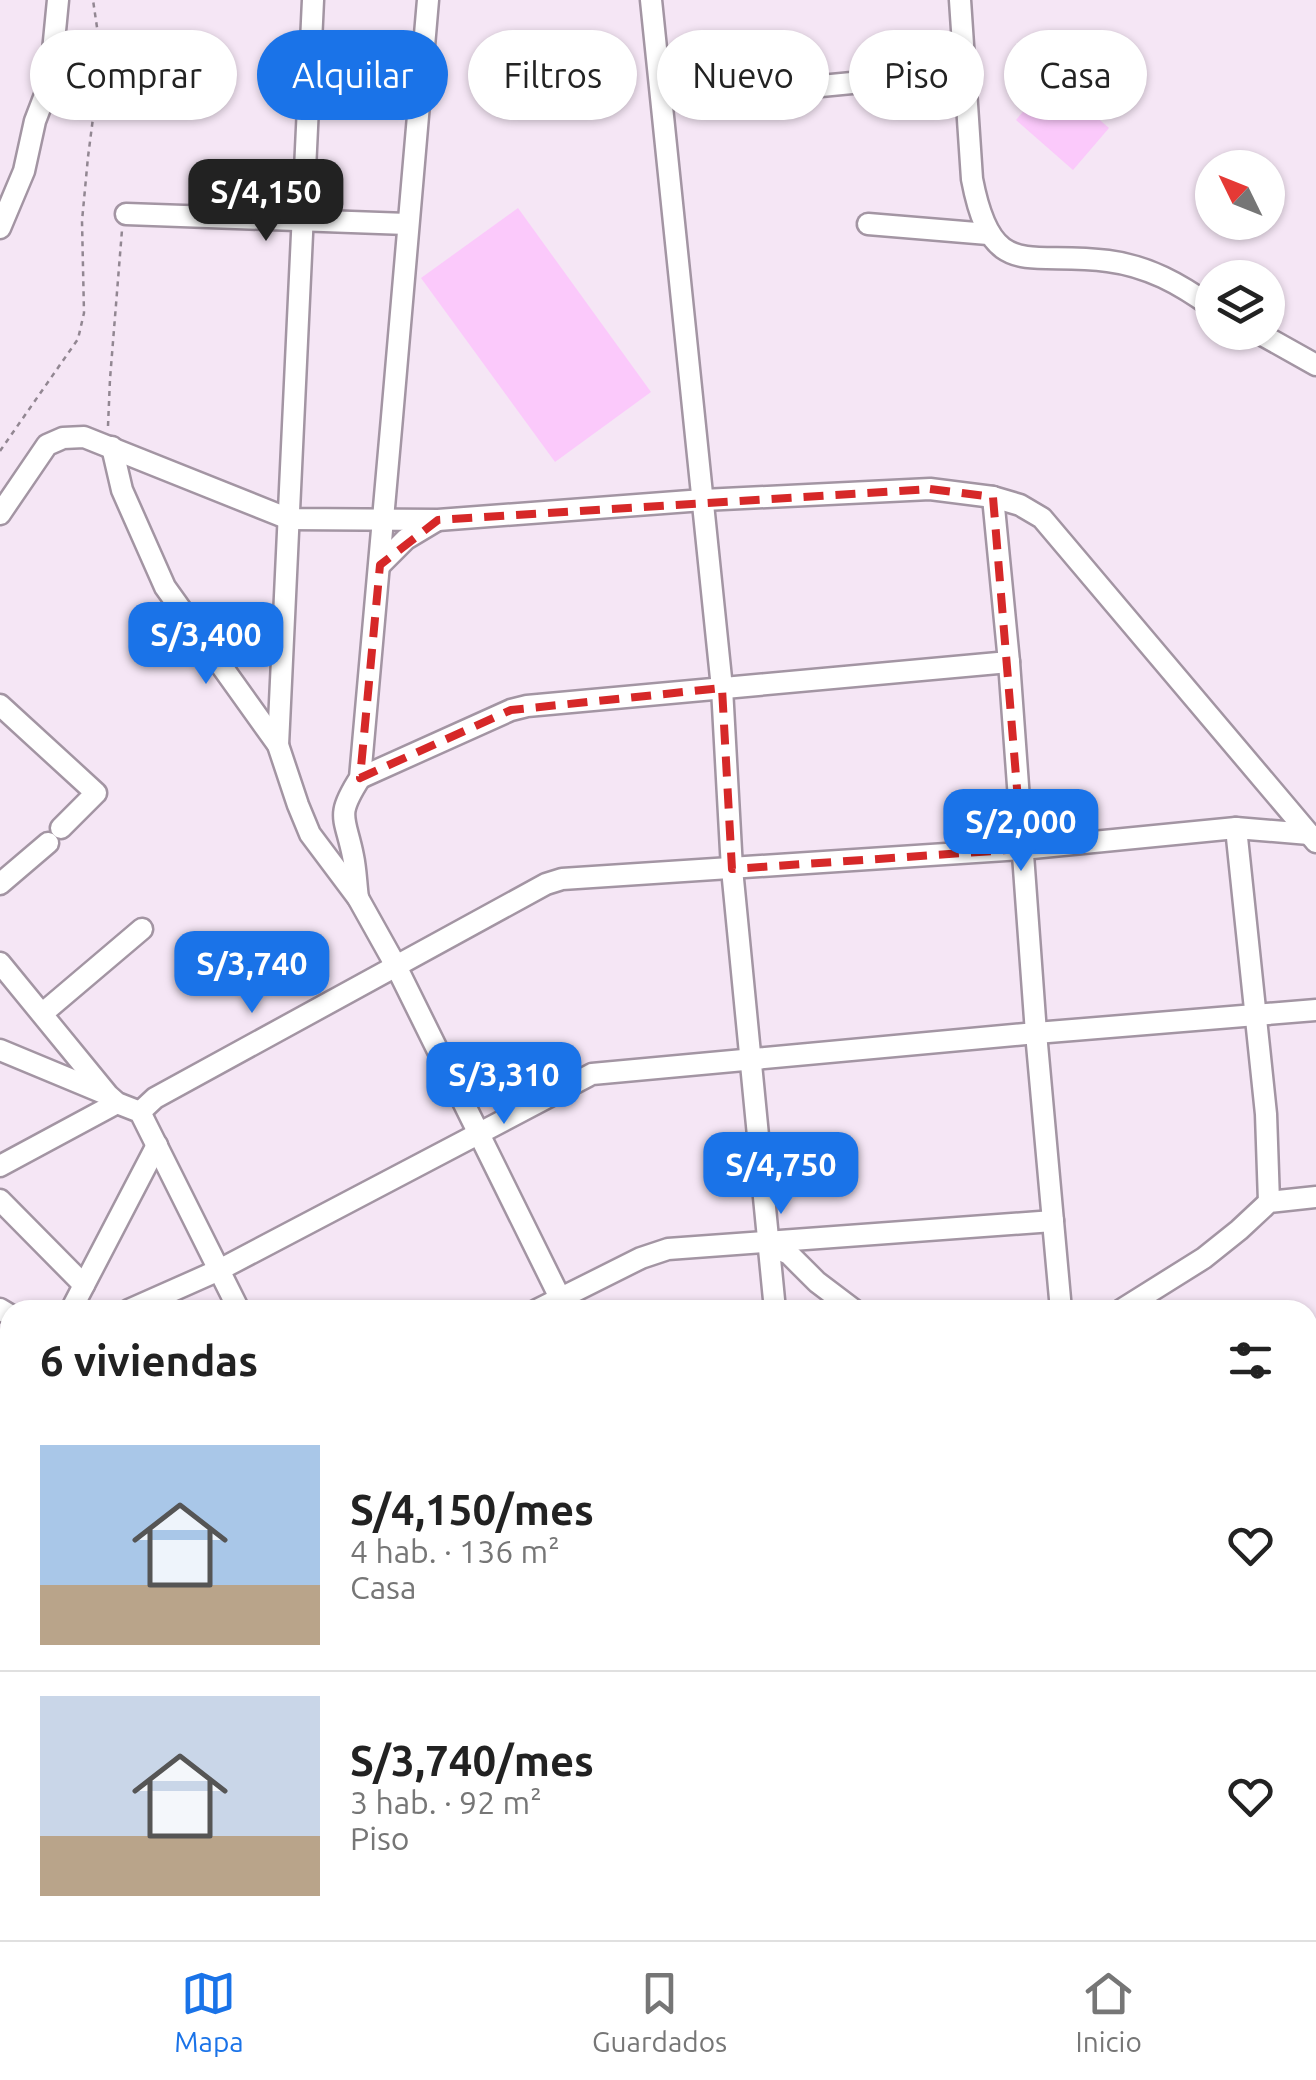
<!DOCTYPE html>
<html lang="es">
<meta charset="utf-8">
<style>
:root{--surface:#fff;--page:#f2f2f2;--text:#222;--muted:#767676;--line:#e0e0e0;--accent:#1a73e8}
body{margin:0;font-family:Ubuntu,sans-serif;background:var(--page);color:var(--text);height:100vh;display:flex;flex-direction:column;font-size:38px;white-space:nowrap}
*{box-sizing:border-box;margin:0}
p{font-size:32px;color:var(--muted)}
.icon{flex:none;width:55px;height:55px;fill:none;stroke:currentColor;stroke-width:2;stroke-linecap:round;stroke-linejoin:round}
.map{position:relative;flex:1;overflow:hidden}
.sheet{position:absolute;left:0px;top:1300px;width:1318px;height:640px;display:flex;flex-direction:column;background:var(--surface);border-radius:30px 30px 0 0;box-shadow:0 2px 8px #0004}
.sheet>*{flex:none}
.top-card{position:absolute;left:30px;top:30px;width:1258px;height:90px;display:flex;gap:20px}
.needle{width:65px;rotate:313deg}
.fabs{position:absolute;left:1195px;top:150px;display:grid;gap:20px}
.fabs a{display:grid;place-items:center;width:90px;height:90px;border-radius:50%;background:var(--surface);box-shadow:0 2px 8px #0004;font-size:50px}
.price{position:absolute;translate:-50% -85px;padding:0 22px;border-radius:20px;background:var(--accent);color:#fff;font-size:32px;line-height:65px;filter:drop-shadow(0 2px 5px #0008)}
.price::after{content:'';position:absolute;left:50%;top:60px;width:30px;height:22px;margin-left:-15px;background:inherit;clip-path:polygon(0 0,100% 0,50% 100%)}
.price.selected{background:#222;color:#fff}
ul{padding:0;list-style:none}
li{display:flex;align-items:center;gap:30px;height:250px;padding:0 40px}
li+li{border-top:2px solid var(--line)}
li span{display:grid;place-items:center;flex:none;width:280px;height:200px;border-radius:0px;color:#555}
li>.icon{margin-inline-start:auto}
span .icon{width:120px;height:120px;fill:#fffc;stroke-width:1}
li b{font-size:42px}
h2{display:flex;justify-content:space-between;align-items:center;height:120px;padding:0 40px;font-size:42px}
.chip{padding:0 35px;border-radius:45px;background:var(--surface);box-shadow:0 2px 8px #0004;font-size:35px;line-height:90px}
.chip.selected{background:var(--accent);color:#fff}
.dock{display:flex;justify-content:space-around;align-items:center;height:140px;border-top:2px solid var(--line);background:var(--surface);font-size:28px;color:var(--muted)}
.dock a{display:grid;justify-items:center;gap:5px}
.dock .selected{color:var(--accent)}
.map>svg:first-child{display:block}
</style>
<div class="map">
<svg width="1316" height="1940" viewBox="0 0 1316 1940">
<rect width="100%" height="100%" fill="#f5e6f5"/>
<g fill="#fbc9fb">
<path d="M1051,78l58,50 -36,42 -57,-50z"/>
<path d="M518,208l133,184 -96,70 -134,-184z"/>
</g>
<g fill="none" stroke-linecap="round" stroke-linejoin="round">
<path stroke="#b07db1" stroke-width="5" d="M583,1930l4,10"/>
<defs>
<g id="minor">
<path d="M651,0l71,688 10,181 43,441"/>
<path d="M960,0l12,179c20,104 55,71 136,82 40,5 72,23 104,46"/>
<path d="M780,90l185,-18"/>
<path d="M126,214l281,10"/>
<path d="M868,224l120,10"/>
<path d="M0,228l24,-57 11,-50 15,-39 8,-82"/>
<path d="M1257,332l59,33"/>
<path d="M112,447l10,43 43,97 113,158 20,60 12,29 48,64 38,68 170,344"/>
<path d="M993,497l16,165 27,371 25,277"/>
<path d="M0,514l47,-69 16,-7 21,-1 205,82 149,1 265,-20 227,-11 63,8 27,8 22,13 274,324"/>
<path d="M380,565l26,-26 30,-18"/>
<path d="M0,705l96,88 -35,35"/>
<path d="M278,745l35,-745"/>
<path d="M360,778l151,-68 16,-4 482,-44"/>
<path d="M1236,828l30,286 3,88"/>
<path d="M0,884l48,-41"/>
<path d="M358,898c-2,-14 -2,-28 -5,-42 -8,-40 -18,-39 7,-78 25,-259 44,-519 68,-778"/>
<path d="M0,963l108,132 9,8 23,9 99,198"/>
<path d="M43,1013l99,-84"/>
<path d="M0,1050l106,44"/>
<path d="M140,1112l15,-14 391,-214 16,-5 460,-30 214,-21 73,6"/>
<path d="M0,1166l117,-63"/>
<path d="M0,1200l84,85"/>
<path d="M768,1244l21,10 28,28 37,28"/>
<path d="M0,1309l10,6"/>
<path d="M71,1310l86,-165"/>
<path d="M129,1310l90,-40 373,-196 444,-41 280,-23"/>
<path d="M537,1310l104,-52 27,-9 385,-28"/>
<path d="M1121,1310l83,-52 35,-28 30,-28 47,-5"/>
<path d="M1308,1346l8,-1"/>
<path d="M1308,1459l8,11"/>
<path d="M1308,1482l8,11"/>
<path d="M1308,1683l8,-12"/>
<path d="M0,1747l10,7"/>
<path d="M343,1930l2,10"/>
<path d="M479,1930l9,10"/>
<path d="M604,1930l3,10"/>
<path d="M730,1930l3,10"/>
<path d="M865,1930l3,10"/>
<path d="M1108,1930l8,10"/>
<path d="M0,1934l9,6"/>
<path d="M40,1940l10,-10"/>
<path d="M261,1940l1,-10"/>
<path d="M925,1940l35,-10"/>
<path d="M1024,1940l5,-10"/>
<path d="M1168,1940l5,-10"/>
</g>
<g id="trunk">
<path d="M1308,1785l8,-11"/>
<path d="M1218,1940l5,-10"/>
</g>
</defs>
<use href="#minor" stroke="#a395a3" stroke-width="25"/>
<use href="#trunk" stroke="#a395a3" stroke-width="40"/>
<g stroke="#928792" stroke-width="2.5" stroke-dasharray="5 5" stroke-linecap="butt">
<path d="M108,426l2,-47 12,-149"/>
<path d="M0,451l78,-112 6,-26 -2,-92 6,-64 9,-70 2,-46 -6,-41"/>
</g>
<use href="#minor" stroke="#fff" stroke-width="20"/>
<use href="#trunk" stroke="#fff" stroke-width="35"/>
</g>
<path fill="none" stroke="#d62828" stroke-width="8" stroke-dasharray="20 12" stroke-linejoin="round" d="M930,489l63,8 29,352 -290,20 -10,-181 -211,22 -151,68 20,-213 58,-45z"/>
</svg>
<div class="fabs">
<a><svg class="needle" viewBox="-14 -14 28 28"><path d="M0-13l5 13h-10z" fill="#e53935"/><path d="M0 13l5-13h-10z" fill="#767676"/></svg></a>
<a><svg class="icon" aria-label="layers" viewBox="0 0 24 24"><path d="M12 4l9 5-9 5-9-5zM3 14l9 5 9-5"/></svg></a>
</div>
<b class="price selected" style="left:266px;top:244px">S/4,150</b>
<b class="price" style="left:206px;top:687px">S/3,400</b>
<b class="price" style="left:1021px;top:874px">S/2,000</b>
<b class="price" style="left:252px;top:1016px">S/3,740</b>
<b class="price" style="left:504px;top:1127px">S/3,310</b>
<b class="price" style="left:781px;top:1217px">S/4,750</b>
<div class="top-card">
<a class="chip">Comprar</a>
<a class="chip selected">Alquilar</a>
<a class="chip">Filtros</a>
<a class="chip">Nuevo</a>
<a class="chip">Piso</a>
<a class="chip">Casa</a>
</div>
<section class="sheet">
<h2>6 viviendas<svg class="icon" aria-label="filters" viewBox="0 0 24 24"><path d="M4 7h16M4 17h16"/><circle cx="9" cy="7" r="2"/><circle cx="15" cy="17" r="2"/></svg></h2>
<ul>
<li><span style="background:linear-gradient(#a9c7e8 70%,#b9a48a 0)"><svg class="icon" aria-label="home" viewBox="0 0 24 24"><path d="M3 11l9-7 9 7M6 9v11h12V9"/></svg></span><div><b>S/4,150/mes</b><p>4 hab. · 136 m²</p><p>Casa</p></div><svg class="icon" aria-label="heart" viewBox="0 0 24 24"><path d="M12 20l-8-8c-3-5 5-10 8-4 3-6 11-1 8 4z"/></svg></li>
<li><span style="background:linear-gradient(#c9d6e8 70%,#b9a48a 0)"><svg class="icon" aria-label="home" viewBox="0 0 24 24"><path d="M3 11l9-7 9 7M6 9v11h12V9"/></svg></span><div><b>S/3,740/mes</b><p>3 hab. · 92 m²</p><p>Piso</p></div><svg class="icon" aria-label="heart" viewBox="0 0 24 24"><path d="M12 20l-8-8c-3-5 5-10 8-4 3-6 11-1 8 4z"/></svg></li>
</ul>
</section>
</div>
<nav class="dock">
<a class="selected"><svg class="icon" aria-label="map" viewBox="0 0 24 24"><path d="M3 6l6-2 6 2 6-2v14l-6 2-6-2-6 2zM9 4v14M15 6v14"/></svg>Mapa</a>
<a><svg class="icon" aria-label="saved" viewBox="0 0 24 24"><path d="M7 4h10v16l-5-4-5 4z"/></svg>Guardados</a>
<a><svg class="icon" aria-label="home" viewBox="0 0 24 24"><path d="M3 11l9-7 9 7M6 9v11h12V9"/></svg>Inicio</a>
</nav>
